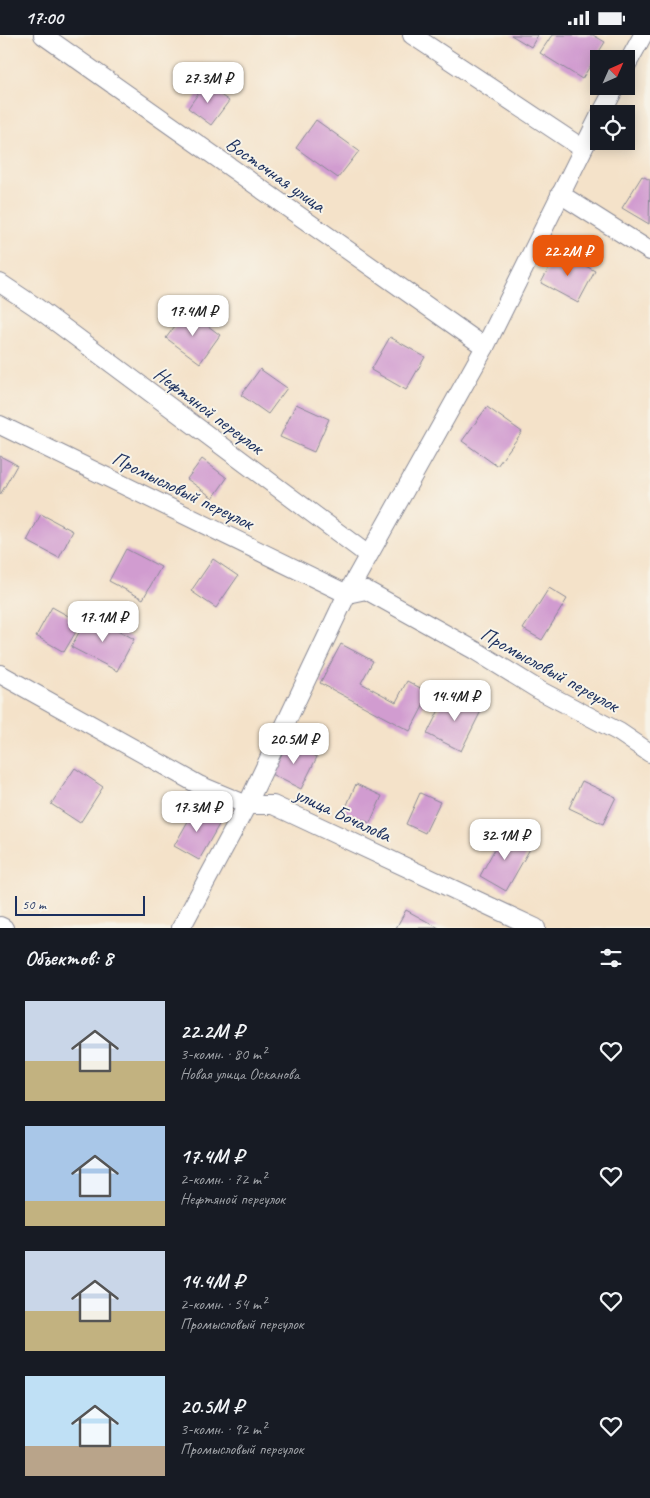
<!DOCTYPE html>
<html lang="ru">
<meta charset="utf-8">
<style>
:root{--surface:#171b24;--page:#20242c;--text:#f1f3f6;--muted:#9ea1a6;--accent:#ea580c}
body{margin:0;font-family:Caveat,sans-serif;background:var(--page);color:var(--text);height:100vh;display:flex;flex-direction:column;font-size:19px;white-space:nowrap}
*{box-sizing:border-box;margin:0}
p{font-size:16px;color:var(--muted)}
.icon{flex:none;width:28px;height:28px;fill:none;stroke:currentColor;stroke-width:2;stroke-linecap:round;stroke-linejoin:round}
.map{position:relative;height:893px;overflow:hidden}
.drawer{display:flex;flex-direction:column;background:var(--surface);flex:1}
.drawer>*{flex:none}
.needle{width:32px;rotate:45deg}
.controls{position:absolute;left:590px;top:15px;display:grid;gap:10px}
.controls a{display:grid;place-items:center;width:45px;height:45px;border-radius:0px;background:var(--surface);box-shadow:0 2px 12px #0003;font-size:25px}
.scale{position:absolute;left:15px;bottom:12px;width:130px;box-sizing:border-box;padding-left:5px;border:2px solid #1b2f5e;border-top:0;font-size:14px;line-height:18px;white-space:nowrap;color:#1b2f5e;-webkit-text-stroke:4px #f7f3e8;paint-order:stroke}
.price{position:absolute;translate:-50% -42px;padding:0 11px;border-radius:10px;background:#fff;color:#222;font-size:16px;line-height:32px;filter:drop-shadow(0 1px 2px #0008)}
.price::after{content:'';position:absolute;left:50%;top:30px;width:15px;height:11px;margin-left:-8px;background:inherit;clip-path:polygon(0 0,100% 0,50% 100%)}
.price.active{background:var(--accent);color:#fff}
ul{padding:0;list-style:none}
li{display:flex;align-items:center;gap:15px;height:125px;padding:0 25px}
li span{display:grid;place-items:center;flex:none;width:140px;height:100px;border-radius:0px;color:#555}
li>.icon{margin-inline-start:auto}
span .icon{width:60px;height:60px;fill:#fffc;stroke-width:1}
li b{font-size:21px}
h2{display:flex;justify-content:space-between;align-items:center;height:60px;padding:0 25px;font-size:21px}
.status{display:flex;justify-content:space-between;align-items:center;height:35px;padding:0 25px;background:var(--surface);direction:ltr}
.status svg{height:14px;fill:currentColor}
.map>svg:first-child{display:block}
</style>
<div class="status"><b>17:00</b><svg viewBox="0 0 49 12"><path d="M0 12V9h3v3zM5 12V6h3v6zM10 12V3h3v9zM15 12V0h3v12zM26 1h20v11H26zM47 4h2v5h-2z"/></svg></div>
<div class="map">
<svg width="650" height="893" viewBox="0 0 650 893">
<rect width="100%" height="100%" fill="#f7f3e8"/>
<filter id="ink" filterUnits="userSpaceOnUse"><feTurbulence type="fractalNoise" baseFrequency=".02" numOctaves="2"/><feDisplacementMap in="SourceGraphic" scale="10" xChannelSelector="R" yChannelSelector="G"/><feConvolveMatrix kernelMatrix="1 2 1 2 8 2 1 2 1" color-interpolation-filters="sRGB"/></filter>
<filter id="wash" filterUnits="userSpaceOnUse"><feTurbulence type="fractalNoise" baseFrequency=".0096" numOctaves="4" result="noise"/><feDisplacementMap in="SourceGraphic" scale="20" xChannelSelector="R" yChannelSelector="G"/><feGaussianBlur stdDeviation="1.12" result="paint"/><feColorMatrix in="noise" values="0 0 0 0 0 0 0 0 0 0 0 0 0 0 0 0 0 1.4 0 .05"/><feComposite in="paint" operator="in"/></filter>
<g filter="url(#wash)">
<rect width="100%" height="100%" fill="#f4e2c9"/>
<g id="blocks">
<g fill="#d19cd0">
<path d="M511,0h27l-7,12z"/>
<path d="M552,0h41l12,7 -23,37 -42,-26z"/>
<path d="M205,49l24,17 -18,24 -23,-17z"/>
<path d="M316,85l43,31 -21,27 -42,-30z"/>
<path d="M642,141l8,4 -1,44 -27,-16z"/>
<path d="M558,216l37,20 -17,32 -37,-20z"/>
<path d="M187,275l33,25 -20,28 -34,-25z"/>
<path d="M390,302l35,20 -19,33 -35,-20z"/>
<path d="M260,334l27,19 -19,26 -27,-19z"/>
<path d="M296,369l33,15 -15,33 -34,-15z"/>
<path d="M487,372l35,25 -25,34 -35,-25z"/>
<path d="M0,421l17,9 -17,30z"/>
<path d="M202,424l25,19 -14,20 -26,-19z"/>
<path d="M41,479l32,17 -14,27 -32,-17z"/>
<path d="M126,514l35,18 -18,32 -34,-18z"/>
<path d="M213,524l25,17 -22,32 -25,-17z"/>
<path d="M549,553l18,11 -25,41 -19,-11z"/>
<path d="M52,572l29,16 -17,29 -28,-16z"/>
<path d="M89,579l45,25 -17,32 -46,-24z"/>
<path d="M341,609l32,17 -12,22 35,19 11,-21 23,12 -20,38 -90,-48z"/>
<path d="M448,657l34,17 -21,42 -34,-17z"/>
<path d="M287,707l30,15 -16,32 -30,-15z"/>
<path d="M75,733l28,19 -23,36 -29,-19z"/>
<path d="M582,746l34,16 -13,27 -34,-16z"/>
<path d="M356,749l26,12 -12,27 -26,-11z"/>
<path d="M420,758l20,9 -15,31 -19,-9z"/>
<path d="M196,772l25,14 -22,39 -25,-14z"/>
<path d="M504,797l27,15 -25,44 -26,-15z"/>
<path d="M406,875l33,18h-43z"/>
</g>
</g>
</g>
<g filter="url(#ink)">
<use href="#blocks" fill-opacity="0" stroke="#888894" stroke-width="1"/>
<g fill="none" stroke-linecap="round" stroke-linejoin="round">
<defs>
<g id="street">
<path d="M43,0l442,312"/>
<path d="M412,0l170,113"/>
<path d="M626,31l17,-31"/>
<path d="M601,79l15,-28"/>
<path d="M560,159l90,57"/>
<path d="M0,248l36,24 332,248"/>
<path d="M0,390l347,169 19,-4 110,61 63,39 80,42 31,21"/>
<path d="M0,639l199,111 48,20h26l263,123"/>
<path d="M0,891l4,2"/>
<path d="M181,893l66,-123 100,-211 138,-247 114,-230"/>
</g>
</defs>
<use href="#street" stroke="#888894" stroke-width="20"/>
<use href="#street" stroke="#fff" stroke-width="18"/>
</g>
</g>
<g text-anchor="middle" stroke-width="4" stroke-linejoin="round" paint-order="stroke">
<g font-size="20" fill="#1b2f5e" stroke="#f7f3e8">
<text transform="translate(276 139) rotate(35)" y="7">Восточная улица</text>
<text transform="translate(209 375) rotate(37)" y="7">Нефтяной переулок</text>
<text transform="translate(183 455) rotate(26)" y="7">Промысловый переулок</text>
<text transform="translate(550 634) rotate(29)" y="7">Промысловый переулок</text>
<text transform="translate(343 779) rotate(25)" y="7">улица Бочалова</text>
</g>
</g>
</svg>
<div class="controls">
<a><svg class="needle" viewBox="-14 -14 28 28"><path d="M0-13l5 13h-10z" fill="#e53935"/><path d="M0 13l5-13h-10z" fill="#9ea1a6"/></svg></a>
<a><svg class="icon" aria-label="locate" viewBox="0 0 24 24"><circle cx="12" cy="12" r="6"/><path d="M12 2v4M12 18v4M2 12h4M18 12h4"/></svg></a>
</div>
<div class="scale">50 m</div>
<b class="price" style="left:208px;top:69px">27.3M ₽</b>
<b class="price active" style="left:568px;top:242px">22.2M ₽</b>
<b class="price" style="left:193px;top:302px">17.4M ₽</b>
<b class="price" style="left:103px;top:608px">17.1M ₽</b>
<b class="price" style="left:455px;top:687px">14.4M ₽</b>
<b class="price" style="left:294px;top:730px">20.5M ₽</b>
<b class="price" style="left:197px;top:798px">17.3M ₽</b>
<b class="price" style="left:505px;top:826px">32.1M ₽</b>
</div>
<section class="drawer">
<h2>Объектов: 8<svg class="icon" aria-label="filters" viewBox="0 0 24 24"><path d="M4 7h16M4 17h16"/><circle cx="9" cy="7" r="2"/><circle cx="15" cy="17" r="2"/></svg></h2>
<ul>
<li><span style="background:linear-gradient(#c9d6e8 60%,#c2b280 0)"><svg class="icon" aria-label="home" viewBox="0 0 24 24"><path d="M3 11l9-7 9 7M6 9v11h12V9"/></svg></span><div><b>22.2M ₽</b><p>3-комн. · 80 m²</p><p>Новая улица Осканова</p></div><svg class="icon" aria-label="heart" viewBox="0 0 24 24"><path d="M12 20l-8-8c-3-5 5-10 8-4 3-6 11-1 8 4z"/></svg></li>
<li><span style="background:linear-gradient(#a9c7e8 75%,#c2b280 0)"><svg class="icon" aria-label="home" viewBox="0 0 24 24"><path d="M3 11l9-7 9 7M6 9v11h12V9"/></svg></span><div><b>17.4M ₽</b><p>2-комн. · 72 m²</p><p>Нефтяной переулок</p></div><svg class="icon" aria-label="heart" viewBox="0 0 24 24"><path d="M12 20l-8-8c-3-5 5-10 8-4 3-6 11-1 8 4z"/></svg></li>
<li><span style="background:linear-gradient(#c9d6e8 60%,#c2b280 0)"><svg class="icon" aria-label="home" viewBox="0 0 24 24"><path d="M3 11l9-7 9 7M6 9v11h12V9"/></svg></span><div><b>14.4M ₽</b><p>2-комн. · 54 m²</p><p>Промысловый переулок</p></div><svg class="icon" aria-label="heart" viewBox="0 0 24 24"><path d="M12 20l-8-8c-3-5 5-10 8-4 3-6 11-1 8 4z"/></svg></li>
<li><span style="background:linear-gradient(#bfe0f5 70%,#b9a48a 0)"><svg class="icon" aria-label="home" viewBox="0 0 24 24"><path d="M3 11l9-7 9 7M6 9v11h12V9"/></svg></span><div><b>20.5M ₽</b><p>3-комн. · 92 m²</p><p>Промысловый переулок</p></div><svg class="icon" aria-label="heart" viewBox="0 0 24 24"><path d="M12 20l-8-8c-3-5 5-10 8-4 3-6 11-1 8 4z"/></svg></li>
</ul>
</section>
